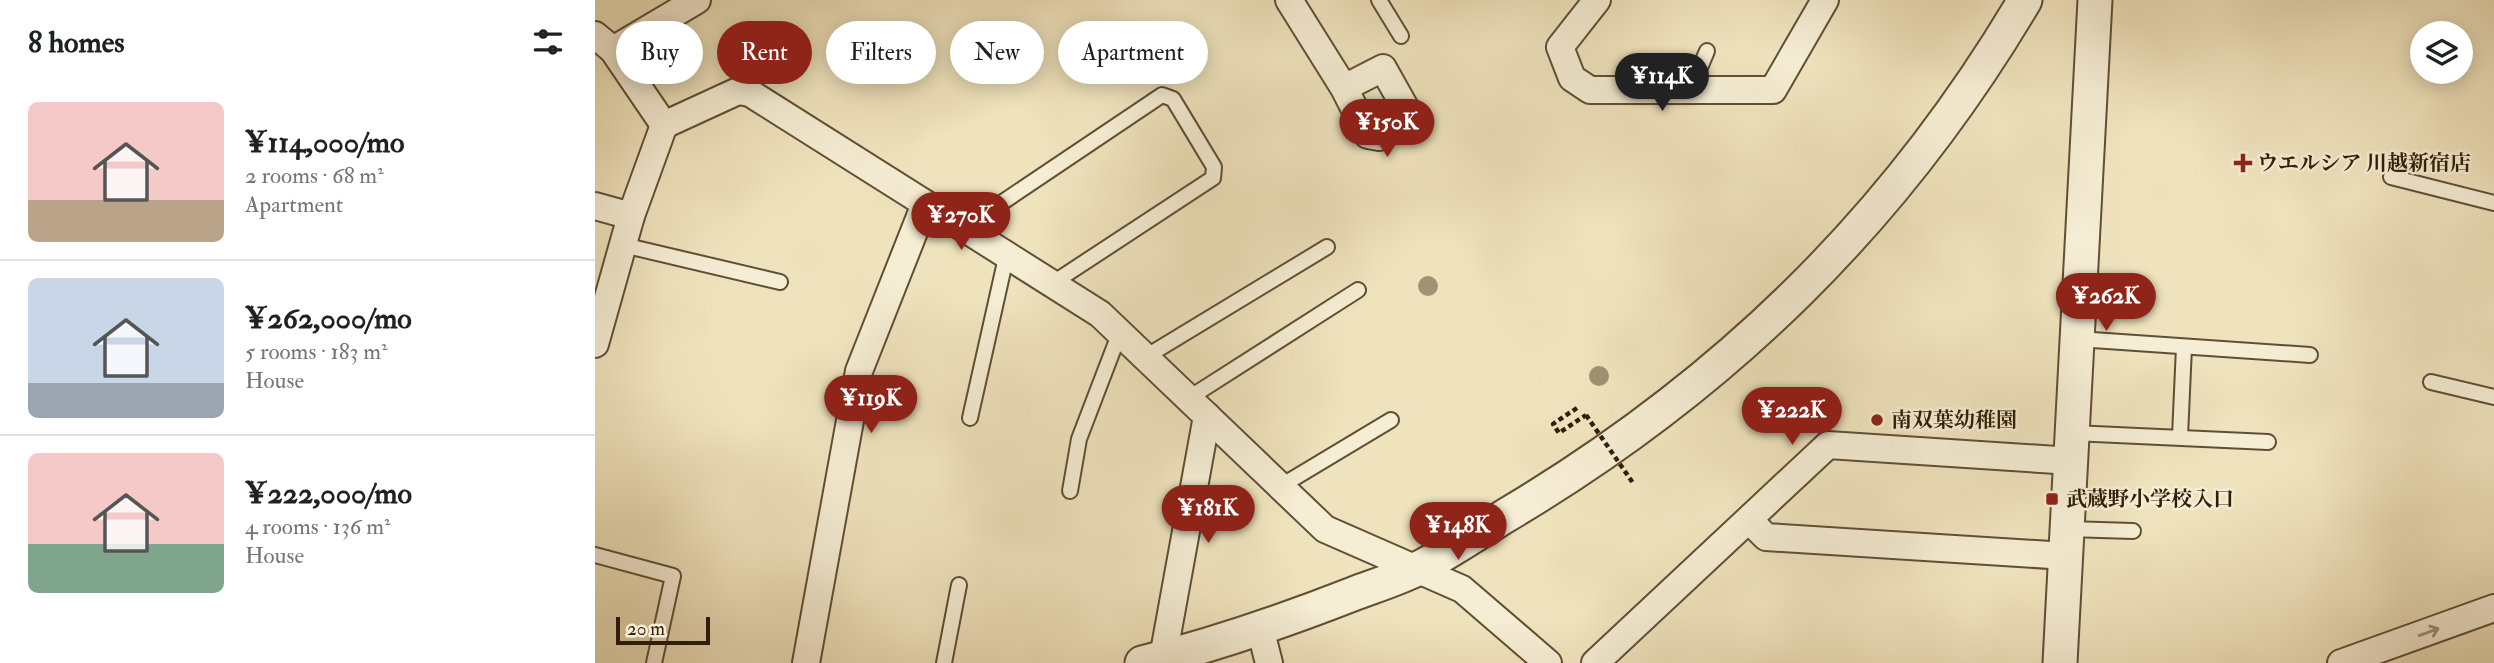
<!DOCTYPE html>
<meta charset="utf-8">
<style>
:root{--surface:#fff;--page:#f6f6f6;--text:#202124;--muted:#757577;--line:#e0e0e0;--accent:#8f2418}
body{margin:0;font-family:"IM FELL Double Pica","Noto Serif JP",serif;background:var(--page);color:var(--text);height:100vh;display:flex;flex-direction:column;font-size:26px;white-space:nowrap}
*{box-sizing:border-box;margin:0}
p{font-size:23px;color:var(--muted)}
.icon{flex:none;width:38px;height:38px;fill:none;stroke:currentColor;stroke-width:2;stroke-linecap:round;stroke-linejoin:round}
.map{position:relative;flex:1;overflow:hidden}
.details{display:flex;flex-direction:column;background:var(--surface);width:595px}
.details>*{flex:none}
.banner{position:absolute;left:21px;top:21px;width:665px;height:63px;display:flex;gap:14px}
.buttons{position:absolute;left:1815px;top:21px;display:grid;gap:14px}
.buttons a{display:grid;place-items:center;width:63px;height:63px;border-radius:50%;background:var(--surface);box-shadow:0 4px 18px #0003;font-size:35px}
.scale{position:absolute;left:21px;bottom:18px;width:94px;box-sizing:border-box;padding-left:7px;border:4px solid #311e07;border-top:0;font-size:19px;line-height:24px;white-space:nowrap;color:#311e07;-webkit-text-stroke:5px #f5edd4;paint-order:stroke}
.price{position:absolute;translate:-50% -60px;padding:0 16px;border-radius:24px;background:var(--accent);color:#fff;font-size:23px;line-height:46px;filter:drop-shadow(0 2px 4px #0008)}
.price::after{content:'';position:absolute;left:50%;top:42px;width:21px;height:16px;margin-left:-10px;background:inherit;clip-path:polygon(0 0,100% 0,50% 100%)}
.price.active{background:#222;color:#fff}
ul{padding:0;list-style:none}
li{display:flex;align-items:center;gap:21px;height:175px;padding:0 28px}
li+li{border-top:2px solid var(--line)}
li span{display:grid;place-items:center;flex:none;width:196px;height:140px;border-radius:10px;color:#555}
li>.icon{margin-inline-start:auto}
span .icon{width:84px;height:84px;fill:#fffc;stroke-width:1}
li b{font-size:30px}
h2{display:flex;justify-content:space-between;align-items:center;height:84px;padding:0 28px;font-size:30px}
.pill{padding:0 24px;border-radius:32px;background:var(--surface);box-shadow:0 4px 18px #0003;font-size:24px;line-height:63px}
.pill.active{background:var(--accent);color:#fff}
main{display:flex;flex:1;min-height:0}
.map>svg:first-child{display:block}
</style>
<main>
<section class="details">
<h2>8 homes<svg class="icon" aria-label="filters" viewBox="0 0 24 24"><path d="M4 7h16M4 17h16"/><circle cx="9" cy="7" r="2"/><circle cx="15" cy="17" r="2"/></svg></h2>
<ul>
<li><span style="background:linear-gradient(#f6c9c9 70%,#b9a48a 0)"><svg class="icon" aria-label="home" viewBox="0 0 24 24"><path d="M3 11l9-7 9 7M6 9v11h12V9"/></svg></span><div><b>¥114,000/mo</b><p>2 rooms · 68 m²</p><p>Apartment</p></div></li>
<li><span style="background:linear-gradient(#c9d6e8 75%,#9aa5b1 0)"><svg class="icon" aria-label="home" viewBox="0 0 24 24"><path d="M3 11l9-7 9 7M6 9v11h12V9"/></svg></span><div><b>¥262,000/mo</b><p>5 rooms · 183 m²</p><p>House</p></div></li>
<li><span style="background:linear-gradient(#f6c9c9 65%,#7fa58c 0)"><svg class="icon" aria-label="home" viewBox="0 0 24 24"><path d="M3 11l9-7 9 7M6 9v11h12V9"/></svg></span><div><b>¥222,000/mo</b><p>4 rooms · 136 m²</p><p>House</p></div></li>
</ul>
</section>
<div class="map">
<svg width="1899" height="663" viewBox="0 0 1899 663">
<rect width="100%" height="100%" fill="#efe3bd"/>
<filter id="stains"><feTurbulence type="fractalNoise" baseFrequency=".00286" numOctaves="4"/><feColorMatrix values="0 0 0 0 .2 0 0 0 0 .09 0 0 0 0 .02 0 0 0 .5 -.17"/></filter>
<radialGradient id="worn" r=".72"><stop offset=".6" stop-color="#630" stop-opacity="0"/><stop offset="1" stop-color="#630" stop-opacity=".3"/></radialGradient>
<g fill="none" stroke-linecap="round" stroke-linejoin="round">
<defs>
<g id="service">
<path d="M784,0l22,36"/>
<path d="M1096,89l16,-38"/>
<path d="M1796,177l103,26"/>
<path d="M378,232l6,-14 183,-123 11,4 41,68 -1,11 -160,105"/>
<path d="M28,245l157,37"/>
<path d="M1483,339l232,16"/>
<path d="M552,356l180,-109"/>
<path d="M1836,382l63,15"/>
<path d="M594,398l169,-108"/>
<path d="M375,418l37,-165"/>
<path d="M1478,433l195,9"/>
<path d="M1585,436l4,-89"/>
<path d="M686,486l110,-66"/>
<path d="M475,491l9,-52 41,-107"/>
<path d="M1473,529l65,2"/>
<path d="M0,555l78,21 -19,87"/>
<path d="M349,663l15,-78"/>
</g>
<g id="minor">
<path d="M694,0l55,88 24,47 11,2 32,-19 -28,-50 -39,20"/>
<path d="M1002,0l-37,47 12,31 18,12h183l52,-90"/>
<path d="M0,35l18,15 51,75 74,-34 12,2 350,221 225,215 137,60 86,74"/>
<path d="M18,50l84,-50"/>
<path d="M0,206l36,10"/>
<path d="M0,344l36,-128 33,-91"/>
<path d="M1155,521l16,16 300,19"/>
<path d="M665,628l9,35"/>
<path d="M211,663l53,-292 66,-167"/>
<path d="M567,663l45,-247"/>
<path d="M1000,663l233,-218 244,16"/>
<path d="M1746,663l153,-55"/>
</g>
<g id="tertiary">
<path d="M547,663c72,-18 142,-42 211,-69 21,-8 44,-15 64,-25 30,-15 59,-35 88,-53 219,-130 390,-296 520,-516"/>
<path d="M1465,663l35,-663"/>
</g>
</defs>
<use href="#service" stroke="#604f34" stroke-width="18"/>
<use href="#minor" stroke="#604f34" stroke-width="30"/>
<use href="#tertiary" stroke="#604f34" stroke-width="37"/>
<path stroke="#311e07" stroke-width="4.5" stroke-dasharray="5 3.5" stroke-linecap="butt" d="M982,408l-24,16 6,9 27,-18"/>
<use href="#service" stroke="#f5edd4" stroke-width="14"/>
<use href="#minor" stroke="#f5edd4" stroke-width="26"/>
<use href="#tertiary" stroke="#f5edd4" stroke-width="33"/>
<path stroke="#311e07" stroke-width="4.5" stroke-dasharray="5 3.5" stroke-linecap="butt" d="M991,415l47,68"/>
</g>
<g fill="#a09272">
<circle cx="833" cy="286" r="10"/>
<circle cx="1004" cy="376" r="10"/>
</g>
<defs><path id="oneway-shaft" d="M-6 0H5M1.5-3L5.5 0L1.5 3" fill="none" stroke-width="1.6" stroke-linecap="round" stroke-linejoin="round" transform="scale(1.75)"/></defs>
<use stroke="#9d9078" href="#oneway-shaft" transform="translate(1834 632) rotate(-20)"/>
<g fill="#8f2418" stroke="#f5edd4" stroke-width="2.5">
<path d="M1644.5 152.5h7v7h7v7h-7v7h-7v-7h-7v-7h7z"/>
<circle cx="1282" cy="420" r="7"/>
<rect x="1450" y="492" width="14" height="14" rx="3.5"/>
</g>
<g text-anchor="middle" stroke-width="5" stroke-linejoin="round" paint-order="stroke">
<g font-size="21" font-weight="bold" fill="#311e07" stroke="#f5edd4" text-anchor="start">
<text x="1662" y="170">ウエルシア 川越新宿店</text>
<text x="1296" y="427">南双葉幼稚園</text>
<text x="1471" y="506">武蔵野小学校入口</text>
</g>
</g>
<rect width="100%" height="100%" filter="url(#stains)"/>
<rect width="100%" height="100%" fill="url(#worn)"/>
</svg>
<div class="buttons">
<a><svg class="icon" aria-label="layers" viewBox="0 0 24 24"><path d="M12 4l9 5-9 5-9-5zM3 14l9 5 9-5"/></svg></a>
</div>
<div class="scale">20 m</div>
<b class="price active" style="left:1067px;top:113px">¥114K</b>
<b class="price" style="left:792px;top:159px">¥150K</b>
<b class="price" style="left:366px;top:252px">¥270K</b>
<b class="price" style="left:1511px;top:333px">¥262K</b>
<b class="price" style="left:276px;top:435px">¥119K</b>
<b class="price" style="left:1197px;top:447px">¥222K</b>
<b class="price" style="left:613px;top:545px">¥181K</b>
<b class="price" style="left:863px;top:562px">¥148K</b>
<div class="banner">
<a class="pill">Buy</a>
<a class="pill active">Rent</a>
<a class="pill">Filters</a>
<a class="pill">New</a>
<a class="pill">Apartment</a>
</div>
</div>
</main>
